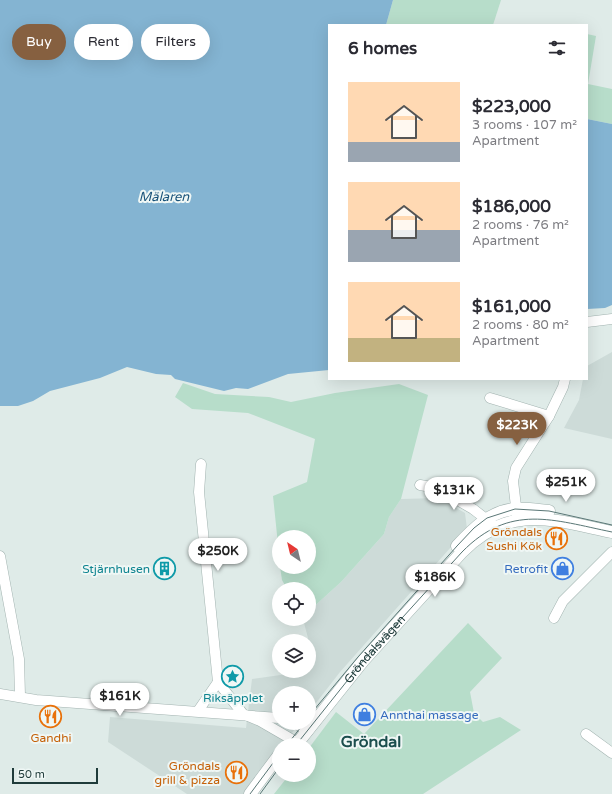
<!DOCTYPE html>
<meta charset="utf-8">
<style>
:root{--surface:#fff;--page:#f7f7f7;--text:#2b2b33;--muted:#7c7c81;--accent:#866040}
body{margin:0;font-family:"Varela Round",sans-serif;background:var(--page);color:var(--text);height:100vh;display:flex;flex-direction:column;font-size:15px;white-space:nowrap}
*{box-sizing:border-box;margin:0}
p{font-size:13px;color:var(--muted)}
.icon{flex:none;width:22px;height:22px;fill:none;stroke:currentColor;stroke-width:2;stroke-linecap:round;stroke-linejoin:round}
.map{position:relative;flex:1;overflow:hidden}
.drawer{position:absolute;left:328px;top:24px;width:260px;height:356px;display:flex;flex-direction:column;background:var(--surface);border-radius:0px;box-shadow:0 4px 16px #0002}
.drawer>*{flex:none}
.top-card{position:absolute;left:12px;top:24px;width:256px;height:36px;display:flex;gap:8px}
.needle{width:26px;rotate:325deg}
.tools{position:absolute;left:272px;top:530px;display:grid;gap:8px}
.tools a{display:grid;place-items:center;width:44px;height:44px;border-radius:50%;background:var(--surface);box-shadow:0 4px 16px #0002;font-size:20px}
.scale{position:absolute;left:12px;bottom:10px;width:86px;box-sizing:border-box;padding-left:4px;border:2px solid #1f3b3a;border-top:0;font-size:11px;line-height:14px;white-space:nowrap;color:#1f3b3a;-webkit-text-stroke:3px #eff7f5;paint-order:stroke}
.price{position:absolute;translate:-50% -34px;padding:0 9px;border-radius:14px;background:#fff;color:#222;font-size:13px;line-height:26px;filter:drop-shadow(0 1px 2px #0008)}
.price::after{content:'';position:absolute;left:50%;top:24px;width:12px;height:9px;margin-left:-6px;background:inherit;clip-path:polygon(0 0,100% 0,50% 100%)}
.price.on{background:var(--accent);color:#fff}
ul{padding:0;list-style:none}
li{display:flex;align-items:center;gap:12px;height:100px;padding:0 20px}
li span{display:grid;place-items:center;flex:none;width:112px;height:80px;border-radius:0px;color:#555}
li>.icon{margin-inline-start:auto}
span .icon{width:48px;height:48px;fill:#fffc;stroke-width:1}
li b{font-size:17px}
h2{display:flex;justify-content:space-between;align-items:center;height:48px;padding:0 20px;font-size:17px}
.pill{padding:0 14px;border-radius:18px;background:var(--surface);box-shadow:0 4px 16px #0002;font-size:14px;line-height:36px}
.pill.on{background:var(--accent);color:#fff}
.map>svg:first-child{display:block}
</style>
<div class="map">
<svg width="612" height="794" viewBox="0 0 612 794">
<rect width="100%" height="100%" fill="#dfebe8"/>
<g fill="#cddbd8">
<path d="M612,352v87l-48,-11 15,-28 4,-21h4v-13z"/>
<path d="M439,498l26,15 2,16 -127,143 -31,40v-19h-30v30h21l-18,22h-3v4l-35,45h-57l-79,-52 2,-25 136,11 6,-49 57,-8 2,-10 -2,-20h-2l1,-3 -5,-19h6v-8l32,-29 43,-48 5,-17 12,-18z"/>
</g>
<g fill="#b7ddca">
<path d="M393,0h108l-8,25h-107z"/>
<path d="M587,34l9,2 -8,48 24,5v35l-25,-5z"/>
<path d="M183,383l32,11 54,3 22,5 44,-9 64,-9 29,11 -27,104 -12,18 -5,17 -43,48 -32,29v-22h-22l-5,-9 -2,-13h29v-30h-30v17l-6,-58 34,-14 8,-43 -67,-26 -56,-4 -17,-12z"/>
<path d="M468,623l34,35 -32,34 4,21 9,9 17,-5 21,13 -98,64h-149l15,-19h20v-27l27,-36 28,22z"/>
</g>
<g fill="#84b4d2">
<path d="M0,0h393l-7,25h-57v345l-41,4 -40,15 -12,-1 -12,3 -49,-12 -4,-4 -15,-1 -29,-7 -27,11 -50,13 -17,10 -15,5h-18z"/>
<path d="M587,119l25,5v181l-7,3 -18,1z"/>
</g>
<g fill="none" stroke-linecap="round" stroke-linejoin="round">
<defs>
<g id="minor">
<path d="M587,322l25,-3"/>
<path d="M490,398l59,18"/>
<path d="M201,464l-2,28 19,190 25,32 17,7 38,22"/>
<path d="M420,485l17,3 36,21 18,14"/>
<path d="M517,515l-4,-34 3,-13 33,-52 14,-29 2,-8"/>
<path d="M0,556l19,103 1,37"/>
<path d="M554,618l9,-17 49,-49"/>
<path d="M0,694l36,6 243,18"/>
<path d="M198,711l20,-29"/>
<path d="M295,723l13,8"/>
<path d="M586,734l26,19"/>
</g>
<g id="tertiary">
<path d="M457,546c16,-17 33,-35 58,-37 11,-1 23,1 34,2"/>
<path d="M296,745l67,-84 99,-109c48,-49 91,-32 150,-20"/>
<path d="M250,794l29,-39"/>
</g>
</defs>
<use href="#minor" stroke="#a2b3b0" stroke-width="11"/>
<use href="#tertiary" stroke="#a2b3b0" stroke-width="13"/>
<use href="#minor" stroke="#fff" stroke-width="10"/>
<use href="#tertiary" stroke="#fff" stroke-width="12"/>
<g stroke="#5a7776" stroke-width="1">
<path d="M309,716l49,-59 99,-111 17,-18 13,-10 28,-9 34,2 63,14"/>
<path d="M287,745l17,-22"/>
<path id="s1" d="M296,745l67,-84 99,-109c48,-49 91,-32 150,-20"/>
<path d="M250,794l29,-39"/>
<path d="M260,794l19,-26"/>
</g>
</g>
<defs>
<symbol id="restaurant-ring" viewBox="-11 -11 22 22"><circle r="9.5" fill="#eff7f5" stroke="#e8710a" stroke-width="1.5"/><path d="M-5-6h1v4h1v-4h1v4h1v-4h1v5L-1.5 .5V6h-2V.5L-5-1ZM5-6V6H3V1.5H1.5Q1.5-4 5-6Z" fill="#e8710a"/></symbol>
<symbol id="building-ring" viewBox="-11 -11 22 22"><circle r="9.5" fill="#eff7f5" stroke="#0f9aa8" stroke-width="1.5"/><path d="M-4-6H4V6H1V3H-1V6H-4ZM-2.5-4.3h1.7v1.8h-1.7ZM.8-4.3h1.7v1.8H.8ZM-2.5-1h1.7V.8h-1.7ZM.8-1h1.7V.8H.8Z" fill="#0f9aa8"/></symbol>
<symbol id="shop-ring" viewBox="-11 -11 22 22"><circle r="9.5" fill="#eff7f5" stroke="#3f7fe0" stroke-width="1.5"/><path d="M-5-2.5h2.3a2.7 3.5 0 0 1 5.4 0H5L5.5 6h-11ZM-1.5-2.5h3a1.5 2.3 0 0 0-3 0Z" fill="#3f7fe0"/></symbol>
<symbol id="sight-ring" viewBox="-11 -11 22 22"><circle r="9.5" fill="#eff7f5" stroke="#0f9aa8" stroke-width="1.5"/><path d="M0-6L1.8-2.2L6-1.7L2.9 1.2L3.7 5.4L0 3.3L-3.7 5.4L-2.9 1.2L-6-1.7L-1.8-2.2Z" fill="#0f9aa8"/></symbol>
</defs>
<g fill-rule="evenodd">
<use href="#restaurant-ring" x="544" y="526" width="25" height="25"/>
<use href="#building-ring" x="152" y="556" width="25" height="25"/>
<use href="#shop-ring" x="550" y="556" width="25" height="25"/>
<use href="#sight-ring" x="220" y="664" width="25" height="25"/>
<use href="#shop-ring" x="352" y="702" width="25" height="25"/>
<use href="#restaurant-ring" x="38" y="704" width="25" height="25"/>
<use href="#restaurant-ring" x="224" y="760" width="25" height="25"/>
</g>
<g text-anchor="middle" stroke-width="4" stroke-linejoin="round" paint-order="stroke">
<g font-size="12" fill="#c56008" stroke="#eff7f5" text-anchor="end">
<text x="542" y="536">Gröndals<tspan x="542" dy="14">Sushi Kök</tspan></text>
<text x="51" y="742" text-anchor="middle">Gandhi</text>
<text x="220" y="770">Gröndals<tspan x="220" dy="14">grill &amp; pizza</tspan></text>
</g>
<g font-size="12" fill="#0d838f" stroke="#eff7f5" text-anchor="end">
<text x="150" y="573">Stjärnhusen</text>
<text x="233" y="702" text-anchor="middle">Riksäpplet</text>
</g>
<g font-size="12" fill="#366cbe" stroke="#eff7f5" text-anchor="end">
<text x="548" y="573">Retrofit</text>
<text x="380" y="719" text-anchor="start">Annthai massage</text>
</g>
<g font-size="12" fill="#1f3b3a" stroke="#eff7f5">
<text dy="4" stroke="none"><textPath href="#s1" startOffset="124">Gröndalsvägen</textPath></text>
</g>
<g font-size="13" font-style="italic" fill="#185279" stroke="#eff7f5">
<text x="164" y="201">Mälaren</text>
</g>
<g font-size="16" font-weight="bold" fill="#1b4e4d" stroke="#eff7f5">
<text x="371" y="747">Gröndal</text>
</g>
</g>
</svg>
<div class="tools">
<a><svg class="needle" viewBox="-14 -14 28 28"><path d="M0-13l5 13h-10z" fill="#e53935"/><path d="M0 13l5-13h-10z" fill="#7c7c81"/></svg></a>
<a><svg class="icon" aria-label="locate" viewBox="0 0 24 24"><circle cx="12" cy="12" r="6"/><path d="M12 2v4M12 18v4M2 12h4M18 12h4"/></svg></a>
<a><svg class="icon" aria-label="layers" viewBox="0 0 24 24"><path d="M12 4l9 5-9 5-9-5zM3 14l9 5 9-5"/></svg></a>
<a>+</a>
<a>−</a>
</div>
<div class="scale">50 m</div>
<b class="price on" style="left:517px;top:446px">$223K</b>
<b class="price" style="left:566px;top:503px">$251K</b>
<b class="price" style="left:454px;top:511px">$131K</b>
<b class="price" style="left:218px;top:572px">$250K</b>
<b class="price" style="left:435px;top:598px">$186K</b>
<b class="price" style="left:120px;top:717px">$161K</b>
<div class="top-card">
<a class="pill on">Buy</a>
<a class="pill">Rent</a>
<a class="pill">Filters</a>
</div>
<section class="drawer">
<h2>6 homes<svg class="icon" aria-label="filters" viewBox="0 0 24 24"><path d="M4 7h16M4 17h16"/><circle cx="9" cy="7" r="2"/><circle cx="15" cy="17" r="2"/></svg></h2>
<ul>
<li><span style="background:linear-gradient(#ffd9b3 75%,#9aa5b1 0)"><svg class="icon" aria-label="home" viewBox="0 0 24 24"><path d="M3 11l9-7 9 7M6 9v11h12V9"/></svg></span><div><b>$223,000</b><p>3 rooms · 107 m²</p><p>Apartment</p></div></li>
<li><span style="background:linear-gradient(#ffd9b3 60%,#9aa5b1 0)"><svg class="icon" aria-label="home" viewBox="0 0 24 24"><path d="M3 11l9-7 9 7M6 9v11h12V9"/></svg></span><div><b>$186,000</b><p>2 rooms · 76 m²</p><p>Apartment</p></div></li>
<li><span style="background:linear-gradient(#ffd9b3 70%,#c2b280 0)"><svg class="icon" aria-label="home" viewBox="0 0 24 24"><path d="M3 11l9-7 9 7M6 9v11h12V9"/></svg></span><div><b>$161,000</b><p>2 rooms · 80 m²</p><p>Apartment</p></div></li>
</ul>
</section>
</div>
